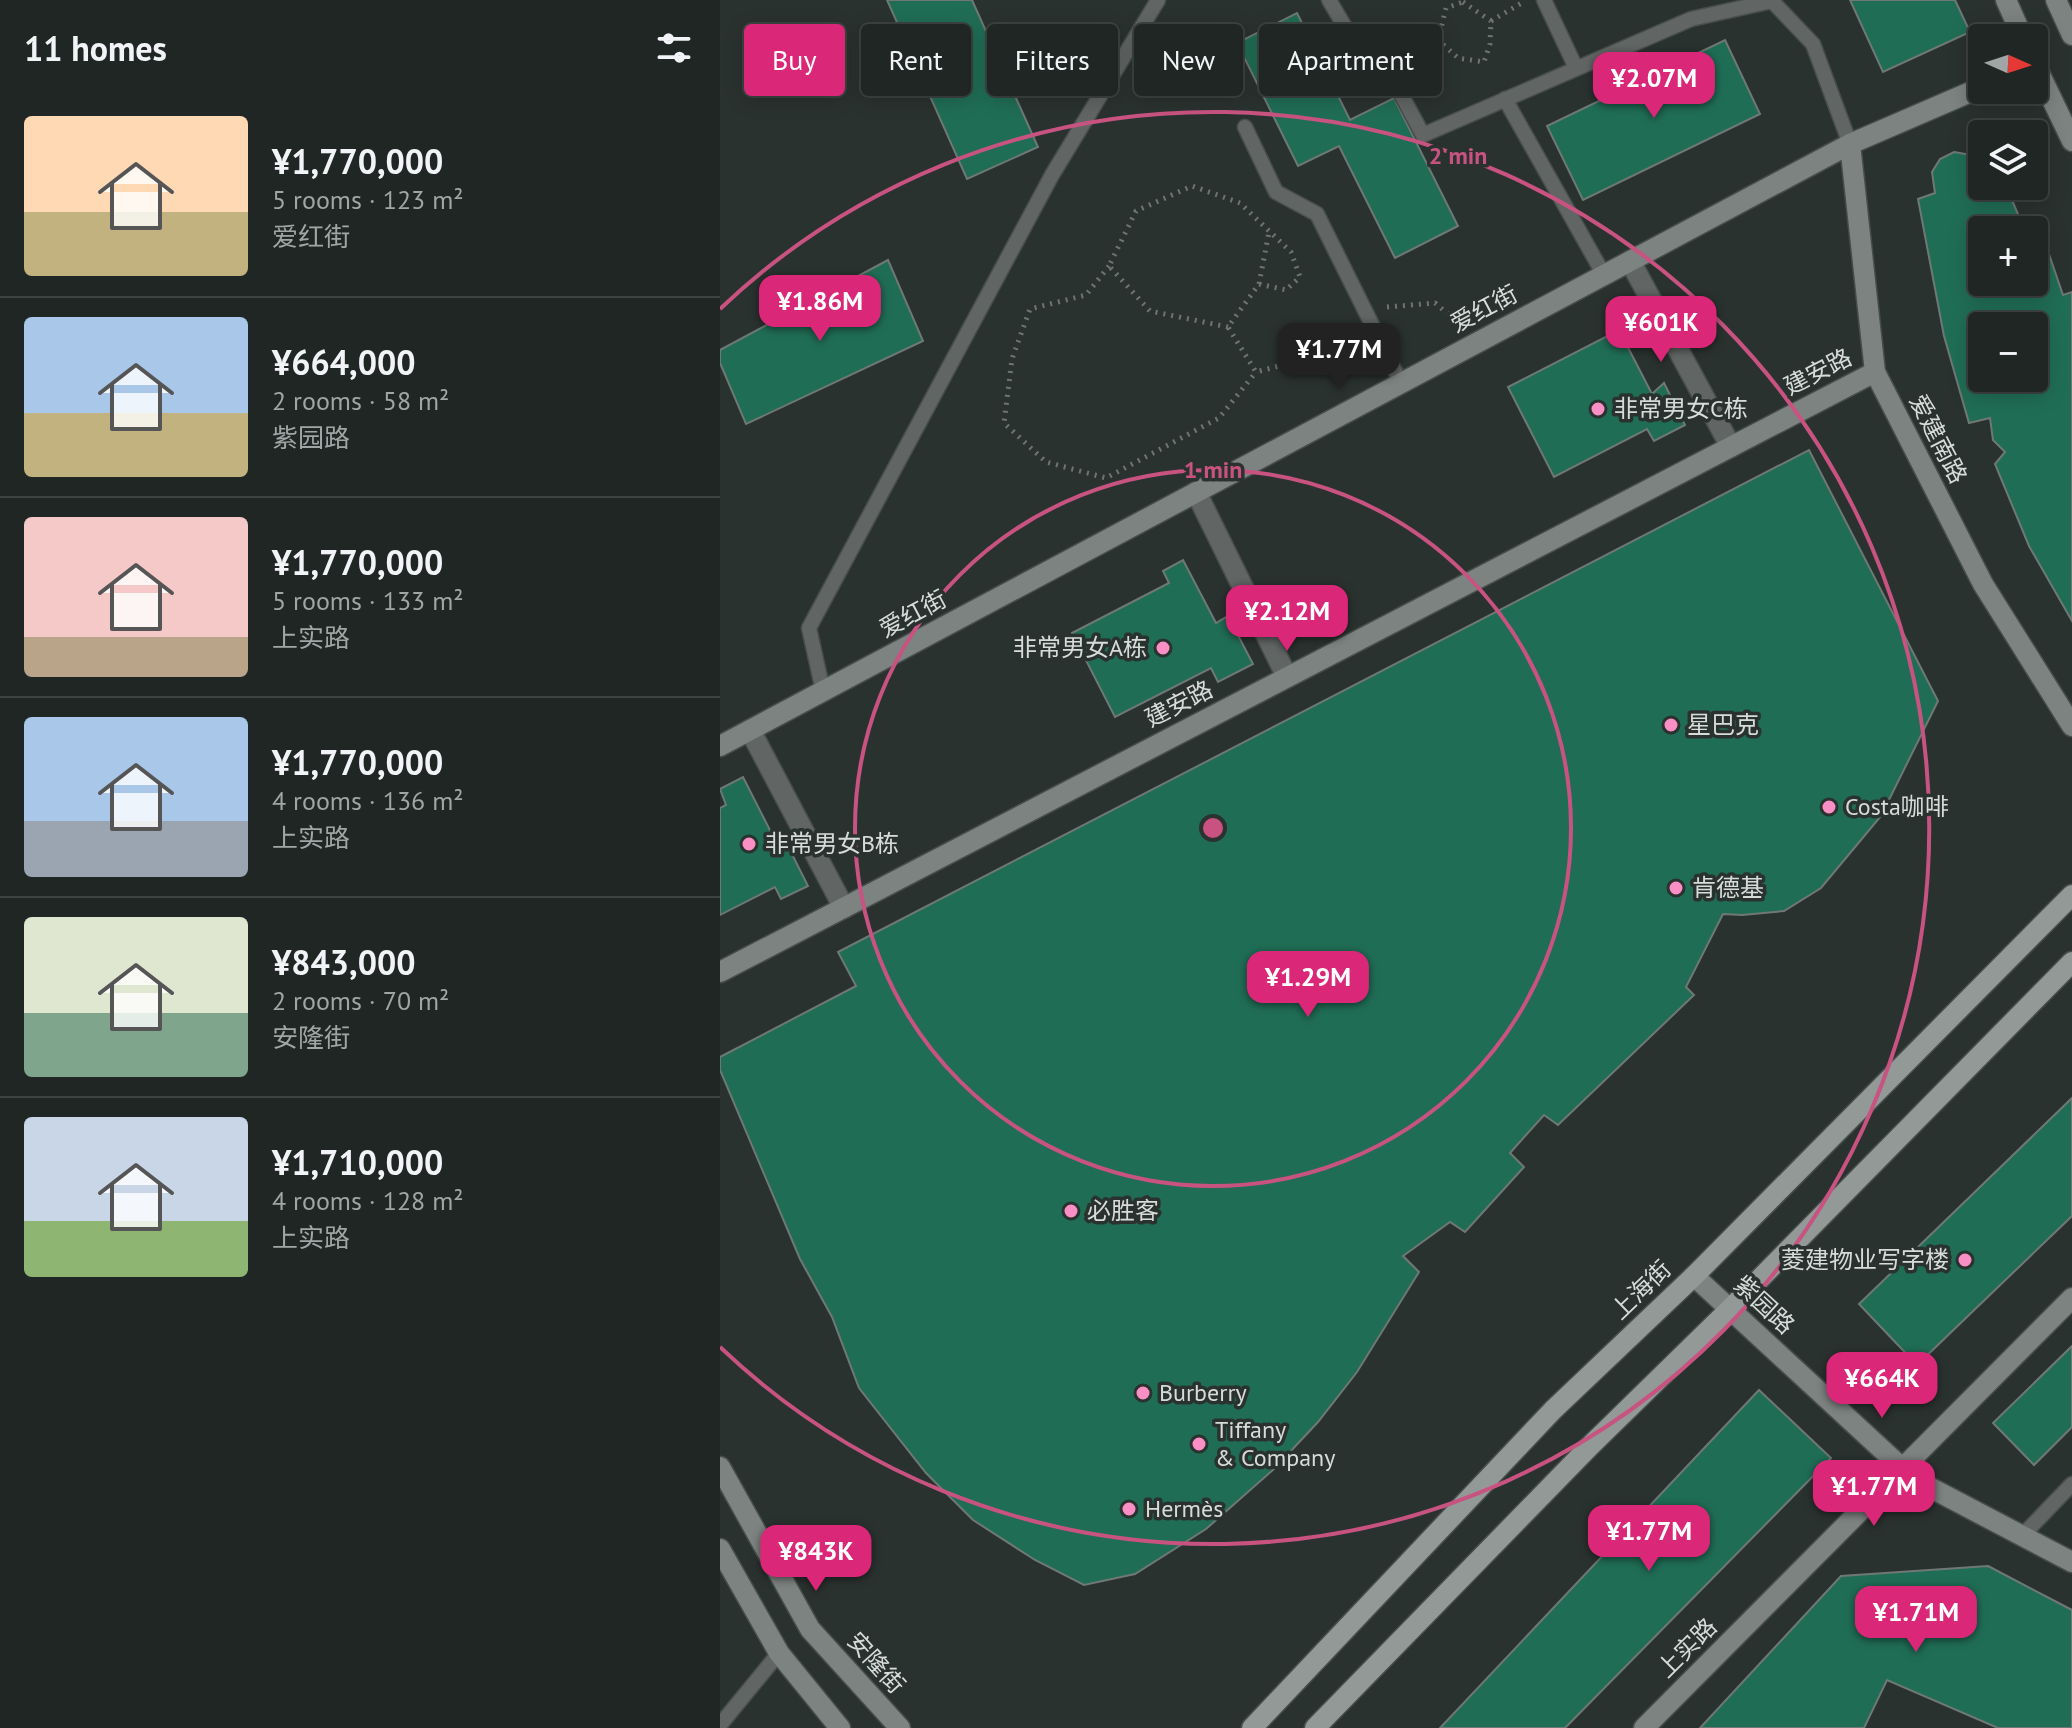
<!DOCTYPE html>
<meta charset="utf-8">
<style>
:root{--surface:#202623;--page:#2d3230;--text:#f1f3f6;--muted:#a2a5a6;--line:#3d4341;--accent:#db2777}
body{margin:0;font-family:"PT Sans","Noto Sans SC",sans-serif;background:var(--page);color:var(--text);height:100vh;display:flex;flex-direction:column;font-size:30px;white-space:nowrap}
*{box-sizing:border-box;margin:0}
p{font-size:26px;color:var(--muted)}
.icon{flex:none;width:44px;height:44px;fill:none;stroke:currentColor;stroke-width:2;stroke-linecap:round;stroke-linejoin:round}
.map{position:relative;flex:1;overflow:hidden}
.panel{display:flex;flex-direction:column;background:var(--surface);width:720px}
.panel>*{flex:none}
.banner{position:absolute;left:24px;top:24px;width:760px;height:72px;display:flex;gap:16px}
.needle{width:52px;rotate:93deg}
.controls{position:absolute;left:1248px;top:24px;display:grid;gap:16px}
.controls a{display:grid;place-items:center;width:80px;height:80px;border-radius:8px;background:var(--surface);box-shadow:0 4px 20px #0003,0 0 0 2px var(--line);font-size:40px}
.price{position:absolute;translate:-50% -68px;padding:0 18px;border-radius:16px;background:var(--accent);color:#fff;font-size:26px;line-height:52px;filter:drop-shadow(0 2px 4px #0008)}
.price::after{content:'';position:absolute;left:50%;top:48px;width:24px;height:18px;margin-left:-12px;background:inherit;clip-path:polygon(0 0,100% 0,50% 100%)}
.price.active{background:#222;color:#fff}
ul{padding:0;list-style:none}
li{display:flex;align-items:center;gap:24px;height:200px;padding:0 24px}
li+li{border-top:2px solid var(--line)}
li span{display:grid;place-items:center;flex:none;width:224px;height:160px;border-radius:8px;color:#555}
li>.icon{margin-inline-start:auto}
span .icon{width:96px;height:96px;fill:#fffc;stroke-width:1}
li b{font-size:34px}
h2{display:flex;justify-content:space-between;align-items:center;height:96px;padding:0 24px;font-size:34px}
.tag{padding:0 28px;border-radius:8px;background:var(--surface);box-shadow:0 4px 20px #0003,0 0 0 2px var(--line);font-size:28px;line-height:72px}
.tag.active{background:var(--accent);color:#fff}
main{display:flex;flex:1;min-height:0}
.map>svg:first-child{display:block}
</style>
<main>
<section class="panel">
<h2>11 homes<svg class="icon" aria-label="filters" viewBox="0 0 24 24"><path d="M4 7h16M4 17h16"/><circle cx="9" cy="7" r="2"/><circle cx="15" cy="17" r="2"/></svg></h2>
<ul>
<li><span style="background:linear-gradient(#ffd9b3 60%,#c2b280 0)"><svg class="icon" aria-label="home" viewBox="0 0 24 24"><path d="M3 11l9-7 9 7M6 9v11h12V9"/></svg></span><div><b>¥1,770,000</b><p>5 rooms · 123 m²</p><p>爱红街</p></div></li>
<li><span style="background:linear-gradient(#a9c7e8 60%,#c2b280 0)"><svg class="icon" aria-label="home" viewBox="0 0 24 24"><path d="M3 11l9-7 9 7M6 9v11h12V9"/></svg></span><div><b>¥664,000</b><p>2 rooms · 58 m²</p><p>紫园路</p></div></li>
<li><span style="background:linear-gradient(#f6c9c9 75%,#b9a48a 0)"><svg class="icon" aria-label="home" viewBox="0 0 24 24"><path d="M3 11l9-7 9 7M6 9v11h12V9"/></svg></span><div><b>¥1,770,000</b><p>5 rooms · 133 m²</p><p>上实路</p></div></li>
<li><span style="background:linear-gradient(#a9c7e8 65%,#9aa5b1 0)"><svg class="icon" aria-label="home" viewBox="0 0 24 24"><path d="M3 11l9-7 9 7M6 9v11h12V9"/></svg></span><div><b>¥1,770,000</b><p>4 rooms · 136 m²</p><p>上实路</p></div></li>
<li><span style="background:linear-gradient(#dfe7d0 60%,#7fa58c 0)"><svg class="icon" aria-label="home" viewBox="0 0 24 24"><path d="M3 11l9-7 9 7M6 9v11h12V9"/></svg></span><div><b>¥843,000</b><p>2 rooms · 70 m²</p><p>安隆街</p></div></li>
<li><span style="background:linear-gradient(#c9d6e8 65%,#8fb573 0)"><svg class="icon" aria-label="home" viewBox="0 0 24 24"><path d="M3 11l9-7 9 7M6 9v11h12V9"/></svg></span><div><b>¥1,710,000</b><p>4 rooms · 128 m²</p><p>上实路</p></div></li>
</ul>
</section>
<div class="map">
<svg width="1352" height="1728" viewBox="0 0 1352 1728">
<rect width="100%" height="100%" fill="#2a322f"/>
<g fill="#206d55" stroke="#6f7874" stroke-width="2" fill-rule="evenodd">
<path d="M167,0h85l66,147 -71,32z"/>
<path d="M1130,0h105l15,32 -87,40z"/>
<path d="M577,13l53,107 44,-22 64,128 -63,32 -56,-112 -41,20 -61,-123z"/>
<path d="M1005,40l35,74 -177,86 -36,-74z"/>
<path d="M1234,152l17,3 11,10v21h24l17,40 15,-4 25,73 9,-3v329l-43,-75 -34,-82 10,-12 -12,-12 -3,-22 -21,5 -25,-87 -26,-137 17,-6 -3,-21 8,-13zM1262,230h52v52h-52zM1262,326h52v52h-52z"/>
<path d="M168,260l35,81 -177,83 -26,-61v-13z"/>
<path d="M899,330l33,64 12,-11 21,42 -31,16 -7,-12 -93,48 -46,-90z"/>
<path d="M1089,450l129,251 -57,115 -60,72 -37,23 -42,4 -19,-1 -37,73 8,8 -136,130 -14,-10 -34,38 14,14 -59,65 -15,-10 -47,34 16,16 -62,100 -39,50 -44,47 -68,60 -71,45 -51,11 -49,-25 -62,-40 -47,-47 -67,-85 -27,-71 -32,-58 -80,-189v-13l136,-71 -18,-34z"/>
<path d="M463,560l33,63 12,-7 25,48 -35,18 -7,-14 -96,49 -43,-84 97,-50 -6,-12z"/>
<path d="M23,777l35,69 8,-4 22,44 -27,13 -6,-12 -55,28v-107l6,-3 -6,-16z"/>
<path d="M1352,1098v118l-155,149 -58,-61z"/>
<path d="M1352,1346v81l-38,38 -41,-42z"/>
<path d="M1039,1390l72,68 -266,270h-125z"/>
<path d="M1268,1566l84,44v118h-74l-111,-48 -23,48h-164l141,-152z"/>
</g>
<g fill="none" stroke-linecap="round" stroke-linejoin="round">
<defs>
<g id="lane">
<path d="M609,0l45,76 21,7 28,52 268,-116 81,-18 41,43 37,100"/>
<path d="M824,0l32,68"/>
<path d="M785,99l99,176"/>
<path d="M525,127l31,65 41,22 84,169"/>
<path d="M103,691l-14,-63 243,-453 106,-175"/>
<path d="M1302,1536l50,-52"/>
<path d="M0,1725l59,-72"/>
</g>
<g id="street">
<path d="M910,261l101,186"/>
<path d="M476,492l91,185"/>
<path d="M30,730l94,178"/>
</g>
<g id="secondary">
<path d="M1286,0l17,38"/>
<path d="M1336,0l16,35"/>
<path d="M1314,62l38,79"/>
<path d="M1130,144l25,228 108,212 89,142"/>
<path d="M0,746l1130,-602 132,-57"/>
<path d="M0,972l1155,-600"/>
<path d="M974,1276l220,203 158,83"/>
<path d="M0,1467l90,162 90,99"/>
<path d="M0,1549l59,104 61,75"/>
<path d="M924,1728l428,-430"/>
</g>
<g id="primary">
<path d="M532,1728l301,-318 141,-134 378,-381"/>
<path d="M595,1728l276,-283 139,-136 342,-347"/>
</g>
</defs>
<use href="#lane" stroke="#464d4a" stroke-width="17"/>
<use href="#street" stroke="#464d4a" stroke-width="23"/>
<use href="#secondary" stroke="#464d4a" stroke-width="23"/>
<use href="#primary" stroke="#464d4a" stroke-width="23"/>
<g stroke="#6d7471" stroke-width="5" stroke-dasharray="2 6" stroke-linecap="butt">
<path d="M743,2l28,19 -1,23 -6,18 -26,-4 -20,-18 8,-32z"/>
<path d="M771,21l34,-20"/>
<path d="M389,266l-23,29 -56,14 -18,50 -8,64 42,39 60,16 113,-60 37,-46"/>
<path d="M539,284l10,-52"/>
<path d="M667,307l48,-4 26,22"/>
<path d="M508,327l-78,-16 -41,-45 27,-55 56,-25 48,17 51,49 9,25 -14,13 -27,-6 -31,43 28,45 35,-9 58,-38"/>
</g>
<use href="#lane" stroke="#616564" stroke-width="14"/>
<use href="#street" stroke="#616564" stroke-width="20"/>
<use href="#secondary" stroke="#7d8380" stroke-width="20"/>
<use href="#primary" stroke="#929996" stroke-width="20"/>
</g>
<g fill="none" stroke="#c85381" stroke-width="4">
<circle cx="493" cy="828" r="358"/>
<path d="M0 309A716 716 0 1 1 0 1347"/>
</g>
<g fill="#fa8fc6" stroke="#2a322f" stroke-width="3">
<circle cx="878" cy="409" r="8"/>
<circle cx="443" cy="648" r="8"/>
<circle cx="951" cy="725" r="8"/>
<circle cx="1109" cy="807" r="8"/>
<circle cx="29" cy="844" r="8"/>
<circle cx="956" cy="888" r="8"/>
<circle cx="351" cy="1211" r="8"/>
<circle cx="1245" cy="1260" r="8"/>
<circle cx="423" cy="1393" r="8"/>
<circle cx="479" cy="1444" r="8"/>
<circle cx="409" cy="1509" r="8"/>
</g>
<g text-anchor="middle" stroke-width="7" stroke-linejoin="round" paint-order="stroke">
<g font-size="24" fill="#d7dcd9" stroke="#2a322f">
<text transform="translate(764 309) rotate(-28)" y="8">爱红街</text>
<text transform="translate(1098 372) rotate(-27)" y="8">建安路</text>
<text transform="translate(1218 439) rotate(63)" y="8">爱建南路</text>
<text transform="translate(193 614) rotate(-28)" y="8">爱红街</text>
<text transform="translate(459 704) rotate(-27)" y="8">建安路</text>
<text transform="translate(921 1290) rotate(-44)" y="8">上海街</text>
<text transform="translate(1044 1305) rotate(43)" y="8">紫园路</text>
<text transform="translate(967 1648) rotate(-45)" y="8">上实路</text>
<text transform="translate(156 1663) rotate(48)" y="8">安隆街</text>
</g>
<g font-size="24" fill="#d7dcd9" stroke="#2a322f" text-anchor="start">
<text x="894" y="417">非常男女C栋</text>
<text x="427" y="656" text-anchor="end">非常男女A栋</text>
<text x="967" y="733">星巴克</text>
<text x="1125" y="815">Costa咖啡</text>
<text x="45" y="852">非常男女B栋</text>
<text x="972" y="896">肯德基</text>
<text x="367" y="1219">必胜客</text>
<text x="1229" y="1268" text-anchor="end">菱建物业写字楼</text>
<text x="439" y="1401">Burberry</text>
<text x="495" y="1438">Tiffany<tspan x="495" dy="28">&amp; Company</tspan></text>
<text x="425" y="1517">Hermès</text>
</g>
</g>
<circle cx="493" cy="828" r="12" fill="#c85381" stroke="#2a322f" stroke-width="4"/>
<g font-size="24" text-anchor="middle" font-weight="bold" fill="#c85381" stroke="#2a322f" stroke-width="7" stroke-linejoin="round" paint-order="stroke">
<text x="738" y="164">2 min</text>
<text x="493" y="478">1 min</text>
</g>
</svg>
<div class="controls">
<a><svg class="needle" viewBox="-14 -14 28 28"><path d="M0-13l5 13h-10z" fill="#e53935"/><path d="M0 13l5-13h-10z" fill="#a2a5a6"/></svg></a>
<a><svg class="icon" aria-label="layers" viewBox="0 0 24 24"><path d="M12 4l9 5-9 5-9-5zM3 14l9 5 9-5"/></svg></a>
<a>+</a>
<a>−</a>
</div>
<b class="price" style="left:934px;top:120px">¥2.07M</b>
<b class="price" style="left:100px;top:343px">¥1.86M</b>
<b class="price" style="left:941px;top:364px">¥601K</b>
<b class="price active" style="left:619px;top:391px">¥1.77M</b>
<b class="price" style="left:567px;top:653px">¥2.12M</b>
<b class="price" style="left:588px;top:1019px">¥1.29M</b>
<b class="price" style="left:1162px;top:1420px">¥664K</b>
<b class="price" style="left:1154px;top:1528px">¥1.77M</b>
<b class="price" style="left:929px;top:1573px">¥1.77M</b>
<b class="price" style="left:96px;top:1593px">¥843K</b>
<b class="price" style="left:1196px;top:1654px">¥1.71M</b>
<div class="banner">
<a class="tag active">Buy</a>
<a class="tag">Rent</a>
<a class="tag">Filters</a>
<a class="tag">New</a>
<a class="tag">Apartment</a>
</div>
</div>
</main>
